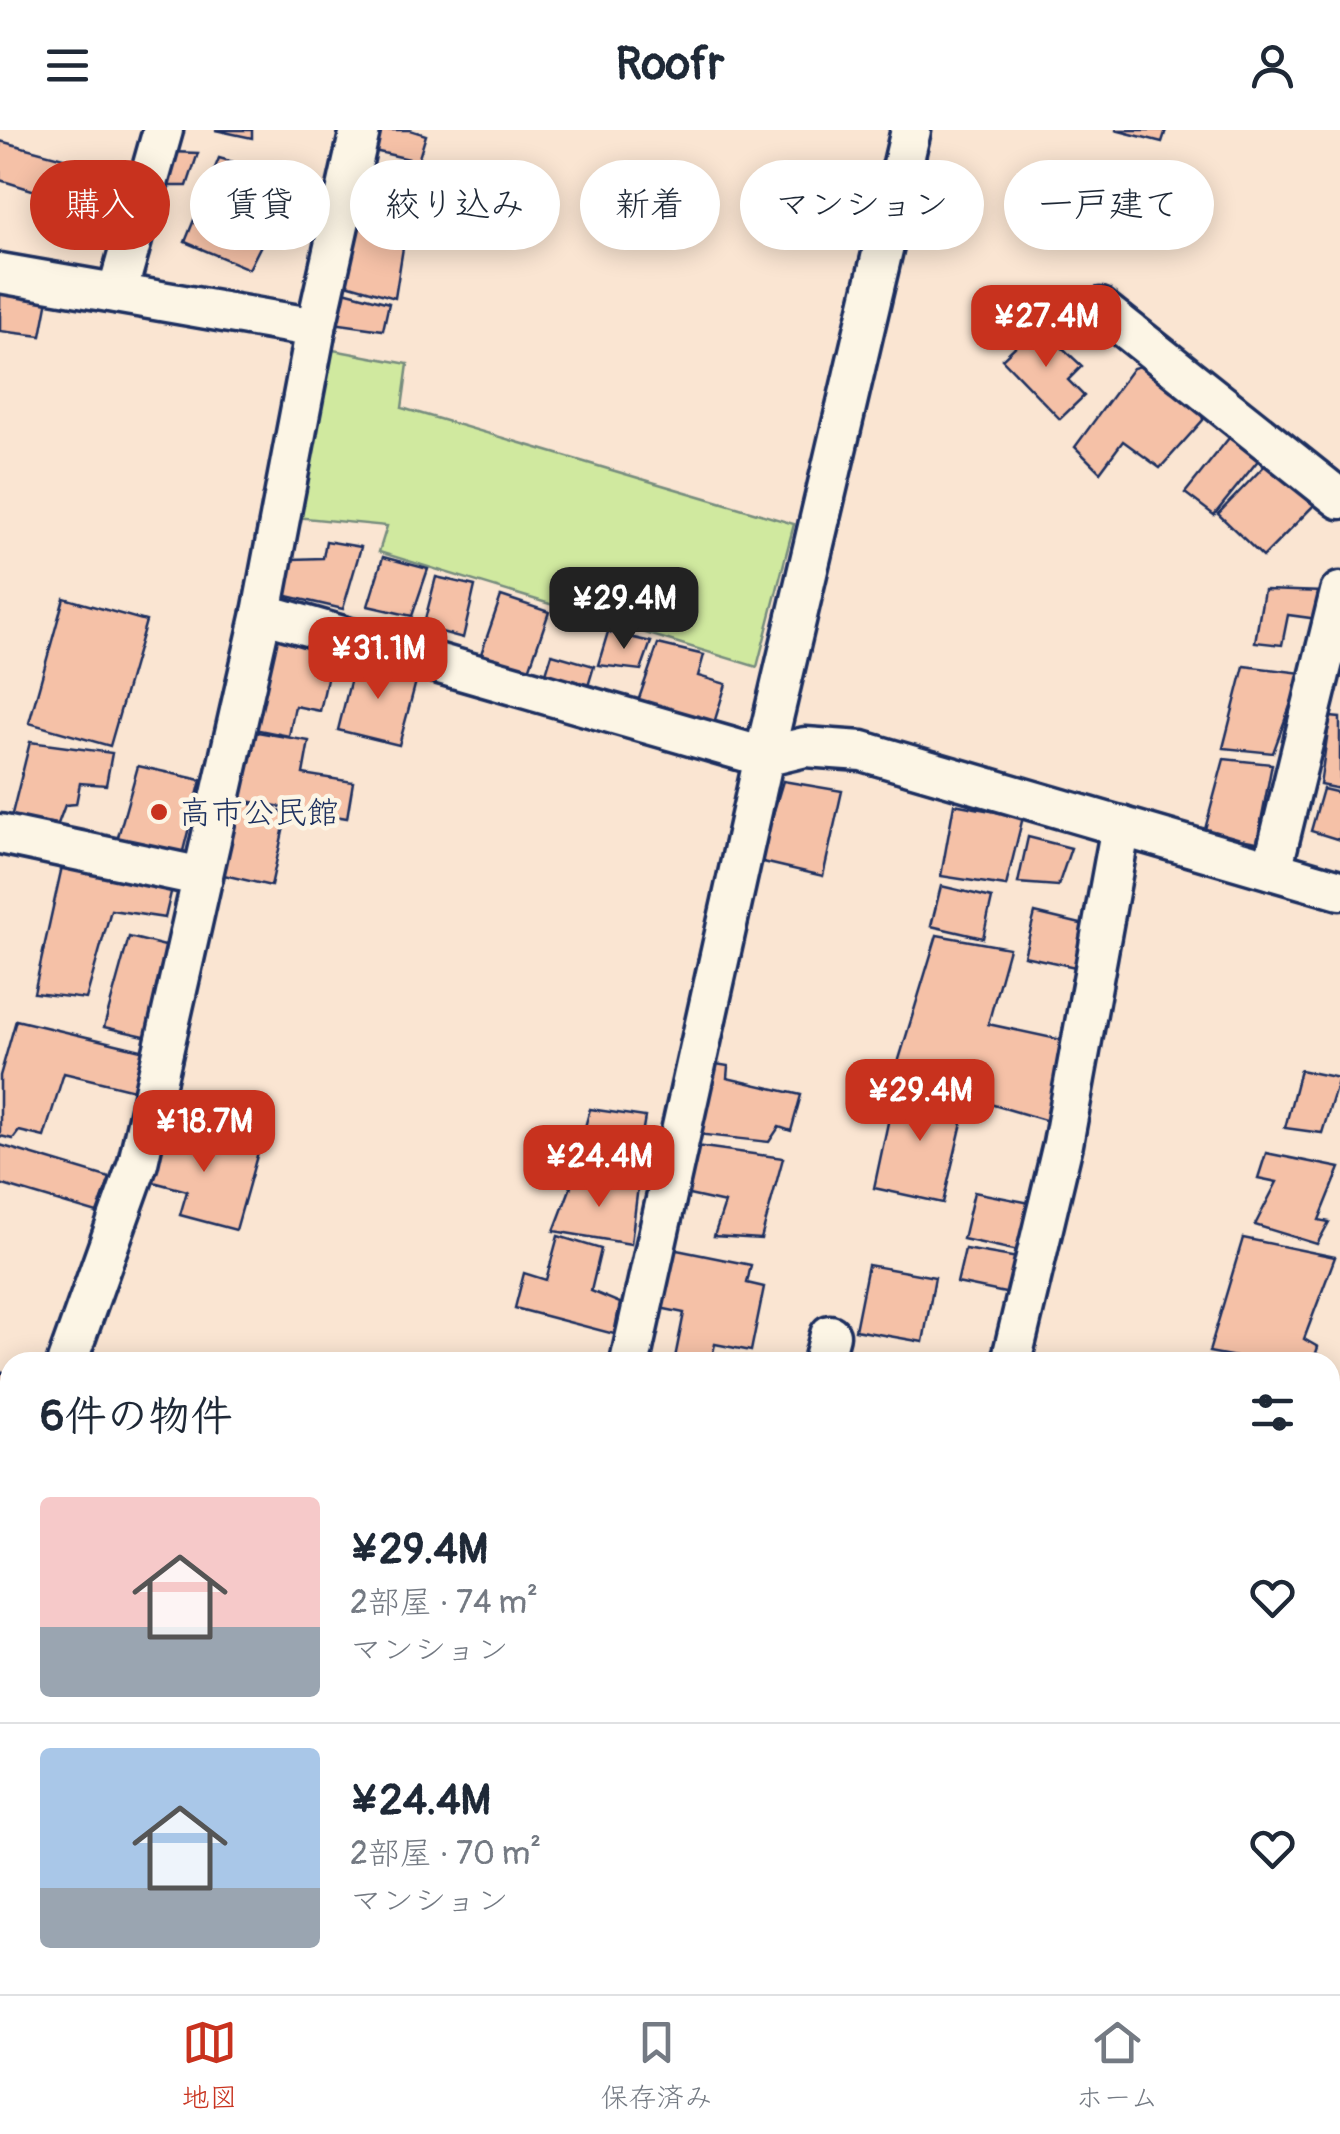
<!DOCTYPE html>
<html lang="ja">
<meta charset="utf-8">
<style>
:root{--surface:#fff;--page:#f2f2f3;--text:#1f2937;--muted:#747a83;--line:#e0e1e3;--accent:#c8321e}
body{margin:0;font-family:Pangolin,"Klee One",sans-serif;background:var(--page);color:var(--text);height:100vh;display:flex;flex-direction:column;font-size:38px;white-space:nowrap}
*{box-sizing:border-box;margin:0}
p{font-size:32px;color:var(--muted)}
.icon{flex:none;width:55px;height:55px;fill:none;stroke:currentColor;stroke-width:2;stroke-linecap:round;stroke-linejoin:round}
.map{position:relative;flex:1;overflow:hidden}
.panel{position:absolute;left:0px;top:1222px;width:1340px;height:642px;display:flex;flex-direction:column;background:var(--surface);border-radius:30px 30px 0 0;box-shadow:0 5px 25px #0003}
.panel>*{flex:none}
.guide{position:absolute;left:30px;top:30px;width:1280px;height:90px;display:flex;gap:20px}
.price{position:absolute;translate:-50% -85px;padding:0 22px;border-radius:20px;background:var(--accent);color:#fff;font-size:32px;line-height:65px;filter:drop-shadow(0 2px 5px #0008)}
.price::after{content:'';position:absolute;left:50%;top:60px;width:30px;height:22px;margin-left:-15px;background:inherit;clip-path:polygon(0 0,100% 0,50% 100%)}
.price.on{background:#222;color:#fff}
ul{padding:0;list-style:none}
li{display:flex;align-items:center;gap:30px;height:250px;padding:0 40px}
li+li{border-top:2px solid var(--line)}
li span{display:grid;place-items:center;flex:none;width:280px;height:200px;border-radius:10px;color:#555}
li>.icon{margin-inline-start:auto}
span .icon{width:120px;height:120px;fill:#fffc;stroke-width:1}
li b{font-size:42px}
h2{display:flex;justify-content:space-between;align-items:center;height:120px;padding:0 40px;font-size:42px}
.pill{padding:0 35px;border-radius:45px;background:var(--surface);box-shadow:0 5px 25px #0003;font-size:35px;line-height:90px}
.pill.on{background:var(--accent);color:#fff}
header{display:flex;justify-content:space-between;align-items:center;height:130px;padding:0 40px;background:var(--surface);font-size:45px;font-weight:800}
.tabs{display:flex;justify-content:space-around;align-items:center;height:140px;border-top:2px solid var(--line);background:var(--surface);font-size:28px;color:var(--muted)}
.tabs a{display:grid;justify-items:center;gap:5px}
.tabs .on{color:var(--accent)}
.map>svg:first-child{display:block}
</style>
<header><svg class="icon" aria-label="menu" viewBox="0 0 24 24"><path d="M4 6h16M4 12h16M4 18h16"/></svg>Roofr<svg class="icon" aria-label="person" viewBox="0 0 24 24"><circle cx="12" cy="8" r="4"/><path d="M4 21q1-7 8-7t8 7"/></svg></header>
<div class="map">
<svg width="1340" height="1864" viewBox="0 0 1340 1864">
<rect width="100%" height="100%" fill="#fae5d2"/>
<filter id="ink" filterUnits="userSpaceOnUse"><feTurbulence type="fractalNoise" baseFrequency=".01" numOctaves="2"/><feDisplacementMap in="SourceGraphic" scale="20" xChannelSelector="R" yChannelSelector="G"/><feConvolveMatrix kernelMatrix="1 2 1 2 8 2 1 2 1" color-interpolation-filters="sRGB"/></filter>
<g filter="url(#ink)">
<g fill="#d0e99f" stroke="#768c7e" stroke-width="2.5">
<path d="M317,217l91,17 -6,44 392,116 -37,143 -378,-115 8,-26 -103,-10z"/>
<path d="M1330,1482l10,2v183l-10,-2z"/>
<path d="M210,1855h296l-1,9h-295z"/>
</g>
<g fill="#f5c1a7" stroke="#1b2f5e" stroke-width="2.5">
<path d="M215,0h37v8z"/>
<path d="M377,0h33l16,5 -8,26 -48,-11z"/>
<path d="M1115,0h51l-4,12z"/>
<path d="M0,11l71,19 -13,38 -58,-18z"/>
<path d="M171,22l27,1 -11,33h-26z"/>
<path d="M219,28l71,20 -14,34 -24,-7 -12,29 21,11 -12,24 -64,-27z"/>
<path d="M81,35l64,19 -15,46 -67,-27z"/>
<path d="M370,37l79,20 -6,27 -83,-17z"/>
<path d="M354,90l52,9 -11,69 -52,-15z"/>
<path d="M0,156l49,8 -8,42 -41,-5z"/>
<path d="M340,160l49,13 -6,27 -50,-7z"/>
<path d="M1038,195l44,41 -14,14 16,16 -24,23 -58,-60z"/>
<path d="M1148,234l52,39 3,17 -43,48 -37,-27 -23,31 -25,-25 58,-79z"/>
<path d="M1229,308l31,20 -46,57 -29,-22z"/>
<path d="M1271,329l49,40 -57,58 -45,-43z"/>
<path d="M326,411l35,6 -18,62 -60,-14 9,-36 31,-1z"/>
<path d="M383,427l45,12 -16,47 -44,-10z"/>
<path d="M436,447l39,9 -12,52 -40,-11z"/>
<path d="M1264,460l60,2 -6,27 -30,-4 -6,30 -27,-3z"/>
<path d="M501,466l48,16 -20,58 -48,-16z"/>
<path d="M64,468l82,23 -36,125 -81,-23z"/>
<path d="M608,502l43,10 -10,28 -43,-5z"/>
<path d="M269,503l65,14 -14,64 -25,-5 -6,30 -40,-8z"/>
<path d="M658,514l46,11 -6,21 28,8 -12,39 -77,-19z"/>
<path d="M552,524l42,12 -8,27 -42,-13z"/>
<path d="M356,528l62,16 -19,71 -61,-15z"/>
<path d="M1244,536l58,7 -29,80 -50,-5z"/>
<path d="M1330,587l10,1v71l-20,-4z"/>
<path d="M235,598l74,13 -6,33 50,8 -6,36 -124,-21z"/>
<path d="M30,612l82,11 -6,32 -26,-2 -4,21 -11,1 -7,19 -47,-6z"/>
<path d="M1224,629l48,5 -15,78 -53,-9z"/>
<path d="M138,636l63,14 -19,75 -66,-11z"/>
<path d="M783,651l59,10 -19,85 -64,-15z"/>
<path d="M1323,659l17,4v47l-29,-9z"/>
<path d="M228,668l59,15 -16,73 -60,-14z"/>
<path d="M954,674l69,13 -17,69 -65,-10z"/>
<path d="M1028,707l43,11 -13,38 -40,-3z"/>
<path d="M63,732l110,22 -8,34 -54,-8 -25,89 -52,-6z"/>
<path d="M941,756l51,12 -9,40 -52,-12z"/>
<path d="M1035,783l54,13 -9,42 -56,-12z"/>
<path d="M937,805l72,13 -21,76 83,18 -16,81 -161,-47z"/>
<path d="M129,807l40,10 -20,90 -45,-10z"/>
<path d="M16,890l129,31 -11,39 -70,-17 -20,64 -25,-6 -6,8 -13,-3v-60z"/>
<path d="M710,933l18,3 -1,12 74,17 -10,36 -12,-4 -10,15 -73,-8z"/>
<path d="M1300,940l39,8 -17,55 -37,-5z"/>
<path d="M896,955l71,17 -24,101 -69,-15z"/>
<path d="M590,979l55,8 -11,64 -60,-14z"/>
<path d="M162,995l96,27 -22,78 -56,-15 7,-24 -41,-11z"/>
<path d="M0,1015l110,33 -13,35 -97,-29z"/>
<path d="M696,1016l87,12 -22,81 -47,-3 11,-33 -45,-10z"/>
<path d="M1266,1023l74,15 -21,52 10,2 -12,22 -62,-19 22,-43 -19,-4z"/>
<path d="M575,1046l63,10 -7,58 -77,-13z"/>
<path d="M974,1062l61,12 -12,48 -60,-13z"/>
<path d="M558,1106l43,13 -10,42 29,12 -6,31 -99,-26 9,-35 22,7z"/>
<path d="M1243,1108l92,19 -31,82 14,8 -5,15h-50l-54,-10z"/>
<path d="M667,1118l84,17 -4,18 17,4 -13,64 -36,-7 -4,18 -36,-4 9,-45 -29,-6z"/>
<path d="M965,1119l53,9 -8,36 -53,-11z"/>
<path d="M868,1135l67,12 -12,65 -68,-12z"/>
<path d="M0,1242l10,3v62l-10,-3z"/>
<path d="M4,1760l6,2v34l-10,-4z"/>
<path d="M10,1820v35h37l-3,9h-44z"/>
<path d="M105,1855h11l37,9h-50z"/>
</g>
<g fill="none" stroke-linecap="round" stroke-linejoin="round">
<defs>
<g id="street">
<path d="M0,143l316,55"/>
<path d="M117,163l46,-163"/>
<path d="M1100,178l240,191"/>
<path d="M262,483l502,144 41,-10 57,4 478,139"/>
<path d="M0,704l203,43"/>
<path d="M1272,740l68,-278"/>
<path d="M67,1232l71,-199 124,-550 55,-290 43,-193"/>
<path d="M630,1232l134,-605 147,-627"/>
<path d="M823,1232l7,-27"/>
<path d="M1011,1232l52,-218 58,-318"/>
<path d="M1330,1371l10,-61"/>
<path d="M0,1570l8,-87"/>
<path d="M1330,1680l10,1"/>
<path d="M538,1864l1,-9"/>
<path d="M1305,1864l1,-9"/>
</g>
<g id="highway">
<path d="M0,1455l10,5"/>
<path d="M0,1500l10,5"/>
<path d="M688,1855l18,9"/>
<path d="M806,1855l18,9"/>
</g>
</defs>
<use href="#street" stroke="#1b2f5e" stroke-width="45"/>
<use href="#highway" stroke="#1b2f5e" stroke-width="62"/>
<path stroke="#1b2f5e" stroke-width="6" stroke-dasharray="8 8" stroke-linecap="butt" d="M0,1314l10,3"/>
<use href="#street" stroke="#fcf5e5" stroke-width="38"/>
<use href="#highway" stroke="#fcf5e5" stroke-width="55"/>
</g>
</g>
<circle fill="#c8321e" stroke="#fcf5e5" stroke-width="4" cx="159" cy="682" r="10"/>
<g text-anchor="middle" stroke-width="9" stroke-linejoin="round" paint-order="stroke">
<g font-size="32" fill="#1b2f5e" stroke="#fcf5e5" text-anchor="start">
<text x="179" y="693">高市公民館</text>
</g>
</g>
</svg>
<b class="price" style="left:1046px;top:240px">¥27.4M</b>
<b class="price on" style="left:624px;top:522px">¥29.4M</b>
<b class="price" style="left:378px;top:572px">¥31.1M</b>
<b class="price" style="left:920px;top:1014px">¥29.4M</b>
<b class="price" style="left:204px;top:1045px">¥18.7M</b>
<b class="price" style="left:599px;top:1080px">¥24.4M</b>
<div class="guide">
<a class="pill on">購入</a>
<a class="pill">賃貸</a>
<a class="pill">絞り込み</a>
<a class="pill">新着</a>
<a class="pill">マンション</a>
<a class="pill">一戸建て</a>
</div>
<section class="panel">
<h2>6件の物件<svg class="icon" aria-label="filters" viewBox="0 0 24 24"><path d="M4 7h16M4 17h16"/><circle cx="9" cy="7" r="2"/><circle cx="15" cy="17" r="2"/></svg></h2>
<ul>
<li><span style="background:linear-gradient(#f6c9c9 65%,#9aa5b1 0)"><svg class="icon" aria-label="home" viewBox="0 0 24 24"><path d="M3 11l9-7 9 7M6 9v11h12V9"/></svg></span><div><b>¥29.4M</b><p>2部屋 · 74 m²</p><p>マンション</p></div><svg class="icon" aria-label="heart" viewBox="0 0 24 24"><path d="M12 20l-8-8c-3-5 5-10 8-4 3-6 11-1 8 4z"/></svg></li>
<li><span style="background:linear-gradient(#a9c7e8 70%,#9aa5b1 0)"><svg class="icon" aria-label="home" viewBox="0 0 24 24"><path d="M3 11l9-7 9 7M6 9v11h12V9"/></svg></span><div><b>¥24.4M</b><p>2部屋 · 70 m²</p><p>マンション</p></div><svg class="icon" aria-label="heart" viewBox="0 0 24 24"><path d="M12 20l-8-8c-3-5 5-10 8-4 3-6 11-1 8 4z"/></svg></li>
</ul>
</section>
</div>
<nav class="tabs">
<a class="on"><svg class="icon" aria-label="map" viewBox="0 0 24 24"><path d="M3 6l6-2 6 2 6-2v14l-6 2-6-2-6 2zM9 4v14M15 6v14"/></svg>地図</a>
<a><svg class="icon" aria-label="saved" viewBox="0 0 24 24"><path d="M7 4h10v16l-5-4-5 4z"/></svg>保存済み</a>
<a><svg class="icon" aria-label="home" viewBox="0 0 24 24"><path d="M3 11l9-7 9 7M6 9v11h12V9"/></svg>ホーム</a>
</nav>
